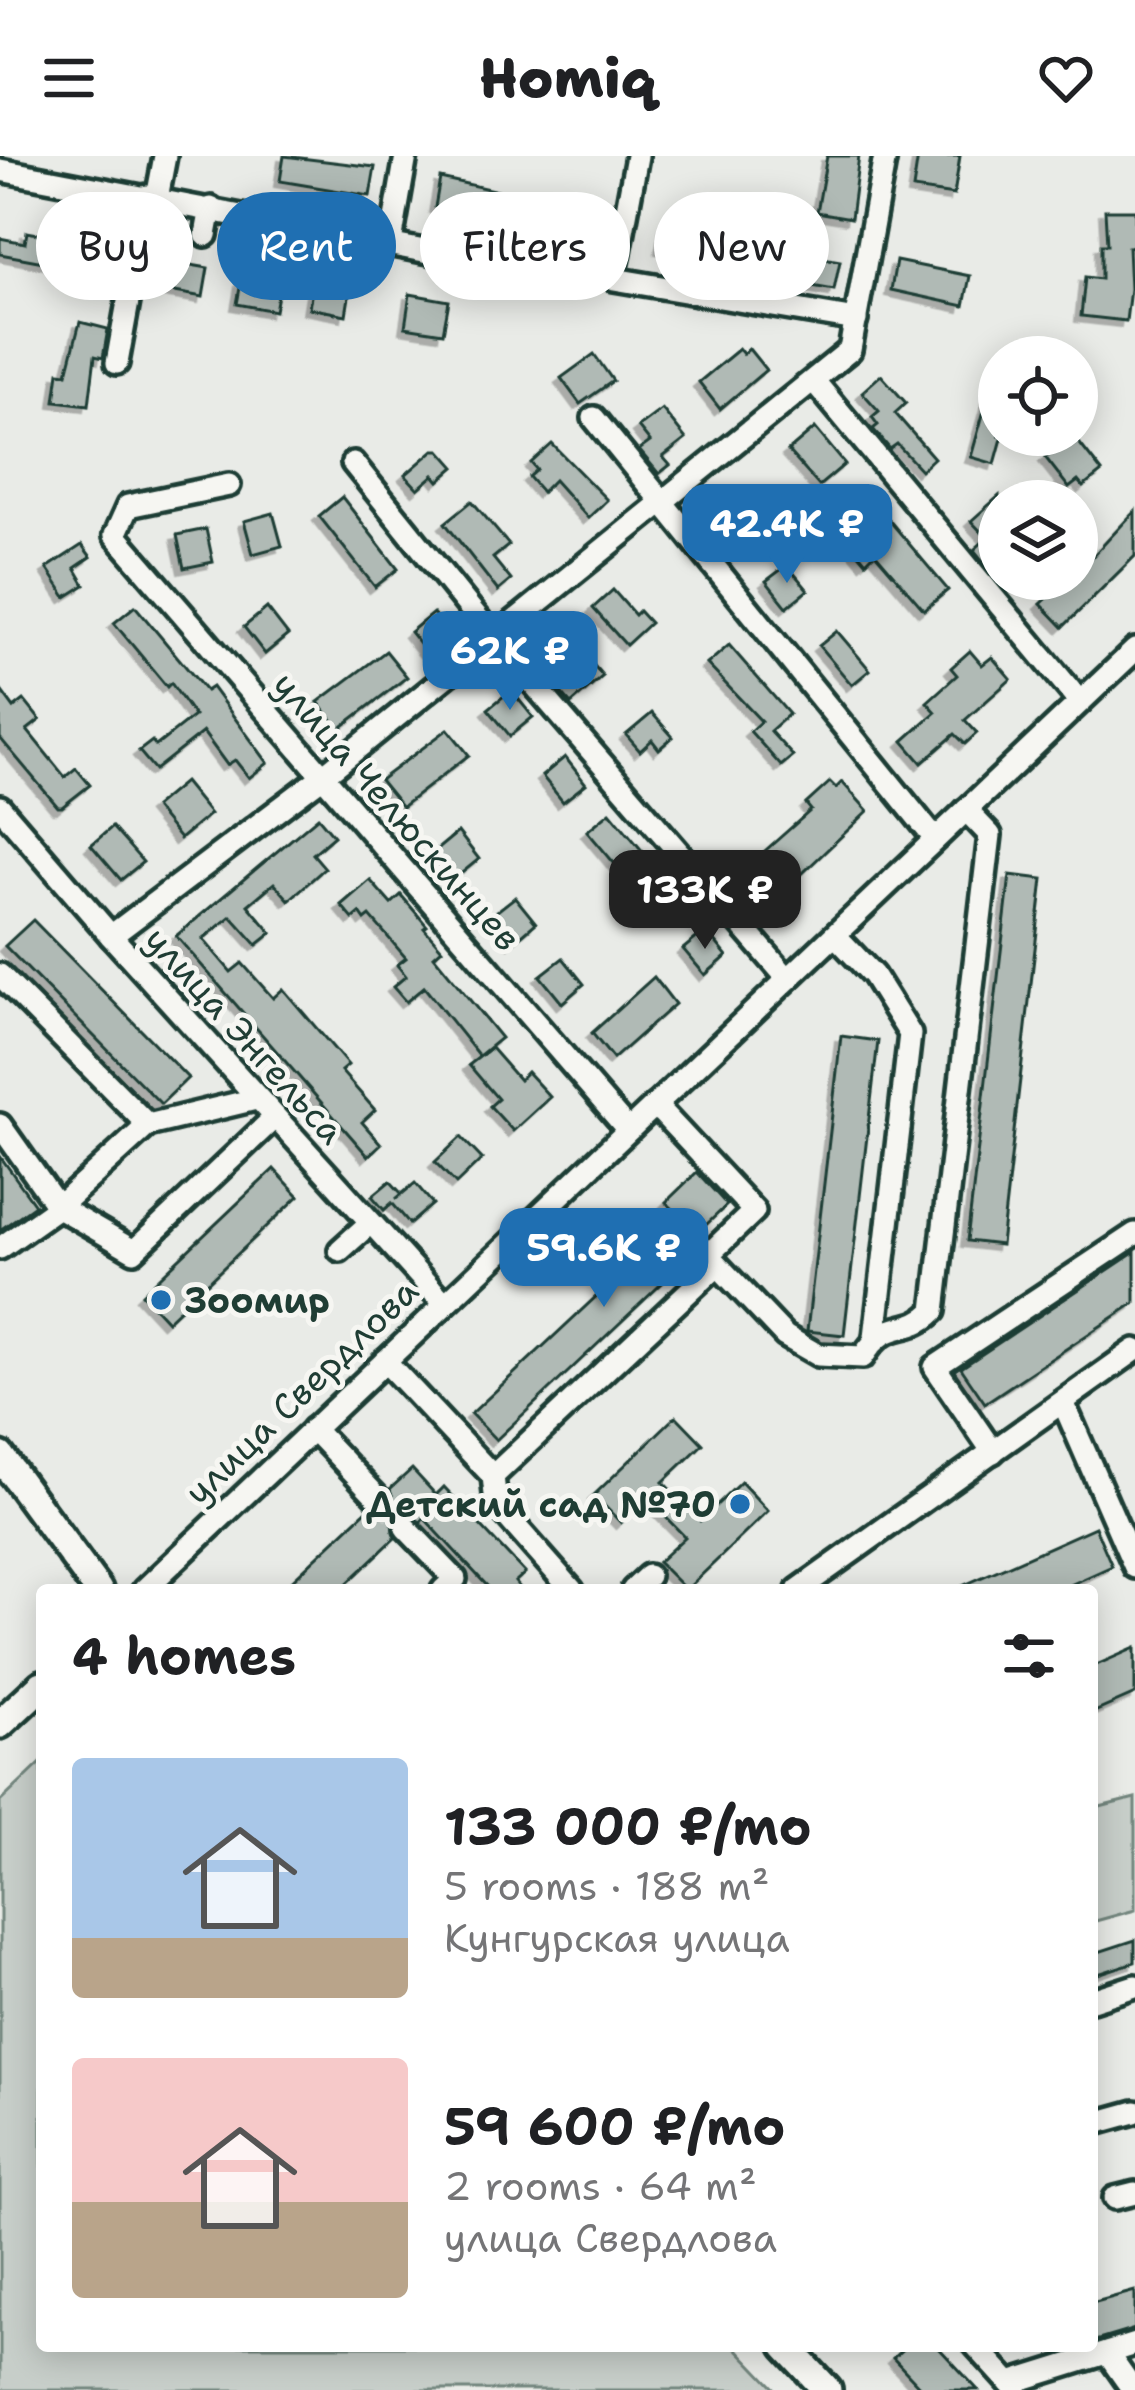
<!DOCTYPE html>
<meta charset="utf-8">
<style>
:root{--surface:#fff;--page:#f2f2f2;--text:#202124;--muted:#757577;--accent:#1f6fb2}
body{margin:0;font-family:"Shantell Sans",sans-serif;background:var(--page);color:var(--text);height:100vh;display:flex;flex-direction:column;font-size:45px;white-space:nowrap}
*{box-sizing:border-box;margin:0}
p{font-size:39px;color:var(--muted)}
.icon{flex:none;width:66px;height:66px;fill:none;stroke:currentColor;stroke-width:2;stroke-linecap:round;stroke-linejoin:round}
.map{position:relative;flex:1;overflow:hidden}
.panel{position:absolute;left:36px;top:1428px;width:1062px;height:768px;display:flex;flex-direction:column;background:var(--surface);border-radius:12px;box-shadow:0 6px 30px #0003}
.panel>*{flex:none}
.hud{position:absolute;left:36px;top:36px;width:1065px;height:108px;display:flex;gap:24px}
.buttons{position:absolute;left:978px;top:180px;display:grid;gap:24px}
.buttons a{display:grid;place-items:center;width:120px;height:120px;border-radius:50%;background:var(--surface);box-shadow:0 6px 30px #0003;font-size:60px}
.price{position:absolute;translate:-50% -102px;padding:0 27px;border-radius:24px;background:var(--accent);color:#fff;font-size:39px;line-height:78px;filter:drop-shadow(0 3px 6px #0008)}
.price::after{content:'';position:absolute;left:50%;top:72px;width:36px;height:27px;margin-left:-18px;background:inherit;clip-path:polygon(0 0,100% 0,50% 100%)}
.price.selected{background:#222;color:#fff}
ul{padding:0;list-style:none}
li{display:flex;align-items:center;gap:36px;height:300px;padding:0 36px}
li span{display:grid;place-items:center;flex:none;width:336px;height:240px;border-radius:12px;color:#555}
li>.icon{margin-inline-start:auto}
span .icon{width:144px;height:144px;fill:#fffc;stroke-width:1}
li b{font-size:51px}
h2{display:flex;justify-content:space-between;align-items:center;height:144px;padding:0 36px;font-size:51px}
.chip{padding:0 42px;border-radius:54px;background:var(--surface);box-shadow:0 6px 30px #0003;font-size:42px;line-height:108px}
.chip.selected{background:var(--accent);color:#fff}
header{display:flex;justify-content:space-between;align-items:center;height:156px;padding:0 36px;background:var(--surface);font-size:54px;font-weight:800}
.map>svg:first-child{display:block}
</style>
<header><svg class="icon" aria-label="menu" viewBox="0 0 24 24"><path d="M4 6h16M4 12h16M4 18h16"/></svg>Homiq<svg class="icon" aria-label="heart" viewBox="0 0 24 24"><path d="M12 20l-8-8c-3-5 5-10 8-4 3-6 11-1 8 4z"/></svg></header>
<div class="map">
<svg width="1135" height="2234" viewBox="0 0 1135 2234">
<defs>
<filter id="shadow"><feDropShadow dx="-5.5" dy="5.5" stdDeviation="0" flood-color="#0004"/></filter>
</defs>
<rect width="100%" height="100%" fill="#e9ebe7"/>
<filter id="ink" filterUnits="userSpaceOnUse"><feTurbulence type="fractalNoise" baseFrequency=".00833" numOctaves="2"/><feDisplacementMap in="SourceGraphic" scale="24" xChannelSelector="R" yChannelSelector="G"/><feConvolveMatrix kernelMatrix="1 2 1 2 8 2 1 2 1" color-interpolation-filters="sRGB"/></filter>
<g filter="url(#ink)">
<g fill="#c7cec9" stroke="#73867e" stroke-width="3">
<path d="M42,1606v584h692l42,44h-776v-588z"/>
<path d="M1135,1642v112l-43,12v-113z"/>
</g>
<g fill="#b0bab5" stroke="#1f3d34" stroke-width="3" filter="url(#shadow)">
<path d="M284,0l91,11 -5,29 -90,-15z"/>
<path d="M827,0h32l-8,62 -34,-6z"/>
<path d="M918,0h42l-6,39 -41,-6z"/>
<path d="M440,22l89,20 -5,29 -89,-20z"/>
<path d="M562,42l33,6 -5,29 -33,-6z"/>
<path d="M1105,54h30v36l-7,1 2,42 -4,32 -45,-5 4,-39 16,2v-34h6z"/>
<path d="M666,63l33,6 -5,29 -33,-6z"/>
<path d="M27,76l22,4 -2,10 69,7 -5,26 -35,-6v-5l-76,-14v-16l25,5z"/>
<path d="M806,99l34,6 -6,29 -33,-6z"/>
<path d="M896,105l74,15 -6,30 -73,-16z"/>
<path d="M174,106l34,6 -5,29 -34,-6z"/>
<path d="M243,115l38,7 -6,33 -38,-7z"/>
<path d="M314,122l37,7 -5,30 -37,-7z"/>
<path d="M410,138l39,7 -6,32 -38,-6z"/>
<path d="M80,166l28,7 -5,29 -8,-2 -6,49 -34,-4 4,-29 8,1z"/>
<path d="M739,193l4,5 6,-5 17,21 -46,39 -21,-27z"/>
<path d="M594,198l19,27 -33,23 -19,-26z"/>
<path d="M881,219l25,28 -11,10 39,45 -13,12 -24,-26 -7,5 -17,-20 5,-4 -6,-8 7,-6 -17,-19z"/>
<path d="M994,219h5v60h4l-8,29 -24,-7z"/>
<path d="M662,253l24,30 -23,18 7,8 -11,9 -20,-24 11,-8 -12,-15z"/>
<path d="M815,272l30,36 -26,22 -31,-35z"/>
<path d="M1073,279l29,37 -19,15 -5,-6 -9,7 -24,-31z"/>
<path d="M552,288l55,56 -19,18 -34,-38 -12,12 -13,-15 8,-7 -6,-7z"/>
<path d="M434,294h6l15,17 -16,14 -5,-6 -16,14 -13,-14z"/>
<path d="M739,332l21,27 -30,24 -21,-27z"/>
<path d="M999,340v85l-25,-31 13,-12 -16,-17z"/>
<path d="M342,341l56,72 -23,18 -56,-71z"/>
<path d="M472,345l37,44 -16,13 18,22 -13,11 -53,-68z"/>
<path d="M873,345l75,89 -24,20 -49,-57 -9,9 -27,-32z"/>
<path d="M1135,355v45l-72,71 -22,-23 26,-24 10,-1v-6z"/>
<path d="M273,357l9,33 -29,8 -9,-33z"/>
<path d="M206,373l7,33 -29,6 -7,-33z"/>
<path d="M82,389l9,12 -16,11 10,17 -19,12 -19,-29z"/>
<path d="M787,409l21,25 -21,17 -21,-26z"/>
<path d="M613,434l22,25 4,-4 11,12 -24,22 -33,-37z"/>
<path d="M135,450l71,85 6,-4 56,76 -19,15 -14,-18 -8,5 -24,-33 -48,38 -16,-19 13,-10 4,5 38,-30 -23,-33 -4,4 -53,-64z"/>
<path d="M267,452l21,27 -23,19 -21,-27z"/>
<path d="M433,457l21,26 -23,19 -21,-26z"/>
<path d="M564,475l39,45 -32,28 -14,-16 16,-13 -26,-30z"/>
<path d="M837,475l33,39 -18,15 -33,-39z"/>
<path d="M729,489l60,69 -19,17 23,25 -12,10 -31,-35 11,-10 -54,-57z"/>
<path d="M386,495l21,26 -68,52 -21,-27z"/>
<path d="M970,495l12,14 10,-8 19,22 -46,41 12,13 -12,11 -10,-10 -33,29 -19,-22 33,-29 -9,-10 30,-27 -6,-7z"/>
<path d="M0,533l14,19 10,-8 16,20 -13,10 38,47 11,-9 14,17 -28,22h-4l-58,-69z"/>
<path d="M511,534l22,27 -23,19 -22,-27z"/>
<path d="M652,557l21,24 -14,12 -7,-9 -12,11 -14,-16z"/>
<path d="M448,573l21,26 -67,52 -22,-27z"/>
<path d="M565,601l21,27 -23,18 -21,-26z"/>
<path d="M184,626l26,32 -30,25 -26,-32z"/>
<path d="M830,626l6,6 6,-6 26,29 -100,95 -20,-22 19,-17 -9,-10 53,-47 -5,-6z"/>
<path d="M610,656l54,65 -23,18 -54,-64z"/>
<path d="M318,661l16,19 -21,18 12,14 -36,32 -15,-17 -26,22 24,28 -15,12 -26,-29 -28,23 28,33 11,-9 31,35 10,-9 65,76 -7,6 34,39 -13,12 19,22 -13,12 -192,-220z"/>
<path d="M112,671l31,35 -22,18 -30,-35z"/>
<path d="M458,676l21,27 -22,18 -22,-26z"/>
<path d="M1010,719l33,4 -42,366 -34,-4z"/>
<path d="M370,724l21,24 10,-9 26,31 -3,2 18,21 -8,7 67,82 -22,18 -55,-69 -18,15 -13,-15 13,-11 -9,-11 9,-7 -36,-42 -5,4 -5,-7 -7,6 -12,-14z"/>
<path d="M515,741l21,26 -22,19 -22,-27z"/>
<path d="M33,764l155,158 -27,26 -156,-158z"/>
<path d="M706,774l21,26 -22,19 -22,-26z"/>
<path d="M563,802l21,26 -22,19 -22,-27z"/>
<path d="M654,821l21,27 -62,55 -21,-26z"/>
<path d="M841,880l37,5 -34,294 -37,-4z"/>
<path d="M491,892l28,32 8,-8 23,25 -37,34 -23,-25 8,-7 -29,-34z"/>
<path d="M461,981l21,22 -26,25 -21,-22z"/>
<path d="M0,1000l35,49 -35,25z"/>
<path d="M274,1013l25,27 -132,125 -25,-27z"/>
<path d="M697,1016l30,33 -38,36 6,7 -2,6 -197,186 -25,-26 210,-197 -15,-15z"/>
<path d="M390,1025l12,13 -6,5 19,-16 18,21 -23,20 -18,-21 -8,7 -12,-14z"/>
<path d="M1135,1096v51l-150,100 -24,-35z"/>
<path d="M676,1260l27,28 -40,38 37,39 41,-39 27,29 -82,79 -28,-28 27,-25 -38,-39 -26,25 -27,-28z"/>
<path d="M412,1313l24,26 8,-8 81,86 -10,9 7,8h-31l-67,-72 -3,4 -17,-9 -12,10 3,15 -55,52h-58l86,-81 8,5 12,-3 6,-9 -4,-13z"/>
<path d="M1095,1371l17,39 -53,24h-106z"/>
<path d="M1135,1492v46l-43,19v-46z"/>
<path d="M1135,1784v22l-43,14v-22z"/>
<path d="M1135,2135v38l-43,13v-39z"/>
<path d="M906,2190h31l41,44h-55l-30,-32z"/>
</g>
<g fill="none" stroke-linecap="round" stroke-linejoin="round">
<path stroke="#c1c8c3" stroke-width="21" stroke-dasharray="21 10" stroke-linecap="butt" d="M379,1343l27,29"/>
<defs>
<g id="minor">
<path d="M637,0l-23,123 242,41"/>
<path d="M0,14l534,102"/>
<path d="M157,42l8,-42"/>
<path d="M206,79l5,-27"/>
<path d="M391,86l15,-86"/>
<path d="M275,91l5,-26"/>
<path d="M347,103l5,-25"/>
<path d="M117,207l30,-167"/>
<path d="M814,225l266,321"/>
<path d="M594,262l341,421"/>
<path d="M353,307l141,175 294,341"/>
<path d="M229,329l-101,21 -13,29 513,595"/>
<path d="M0,651l111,129 334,368"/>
<path d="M835,779l38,40 37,59 -35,303"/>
<path d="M111,780l212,-160 527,-426 35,-194"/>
<path d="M0,819l148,150"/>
<path d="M655,949l99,106 -46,44 77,81 33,19 45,2c25,-42 44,-19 71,-46l56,-476 -24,-25"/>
<path d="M0,969l58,82 90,-82 108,-26"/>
<path d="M0,1092l58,-41 76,44 140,-133"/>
<path d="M340,1094l30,-27"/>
<path d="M385,1205l108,115 3,28 76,86"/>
<path d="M1063,1246l72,165"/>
<path d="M313,1273l66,70"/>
<path d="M993,1296l-58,-85 200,-133"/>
<path d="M493,1320l224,-211"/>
<path d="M406,1372l49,51 -12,11"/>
<path d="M144,1434l991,-940"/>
<path d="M633,1434l15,-14"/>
<path d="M798,1434l337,-240"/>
<path d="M1092,1844l43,-14"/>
<path d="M1092,1968l43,-12"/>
<path d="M1115,2042l20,-5"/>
<path d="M976,2190l40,44"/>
<path d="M1107,2197l26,37"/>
<path d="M1010,2227l125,-39"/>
</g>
<g id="major">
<path d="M0,1300l98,134"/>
<path d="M0,1568l42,-39"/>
<path d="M786,2190l41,44"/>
</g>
</defs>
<use href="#minor" stroke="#1f3d34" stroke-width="30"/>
<use href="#major" stroke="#1f3d34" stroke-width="36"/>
<use href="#minor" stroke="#f6f6f2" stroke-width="21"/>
<use href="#major" stroke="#f6f6f2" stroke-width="27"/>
</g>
</g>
<g fill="#1f6fb2" stroke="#f6f6f2" stroke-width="4.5">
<circle cx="161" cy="1144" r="12"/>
<circle cx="740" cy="1348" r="12"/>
</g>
<g text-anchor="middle" stroke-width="10" stroke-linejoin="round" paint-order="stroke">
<g font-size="36" fill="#1f3d34" stroke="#f6f6f2">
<text transform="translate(397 655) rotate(49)" y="13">улица Челюскинцев</text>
<text transform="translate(245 879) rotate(48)" y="13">улица Энгельса</text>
<text transform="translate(301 1235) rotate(-44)" y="13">улица Свердлова</text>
</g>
<g font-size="36" font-weight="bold" fill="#1f3d34" stroke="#f6f6f2" text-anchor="start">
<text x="185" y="1157">Зоомир</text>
<text x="716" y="1361" text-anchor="end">Детский сад №70</text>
</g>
</g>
</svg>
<div class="buttons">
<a><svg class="icon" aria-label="locate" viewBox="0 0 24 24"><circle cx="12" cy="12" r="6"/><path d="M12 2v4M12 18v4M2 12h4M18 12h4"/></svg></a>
<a><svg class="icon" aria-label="layers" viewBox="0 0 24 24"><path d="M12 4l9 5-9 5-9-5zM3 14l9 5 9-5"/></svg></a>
</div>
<b class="price" style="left:787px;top:430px">42.4K ₽</b>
<b class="price" style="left:510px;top:557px">62K ₽</b>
<b class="price selected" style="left:705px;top:796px">133K ₽</b>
<b class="price" style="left:604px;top:1154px">59.6K ₽</b>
<div class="hud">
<a class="chip">Buy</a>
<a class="chip selected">Rent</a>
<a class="chip">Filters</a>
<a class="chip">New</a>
</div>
<section class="panel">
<h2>4 homes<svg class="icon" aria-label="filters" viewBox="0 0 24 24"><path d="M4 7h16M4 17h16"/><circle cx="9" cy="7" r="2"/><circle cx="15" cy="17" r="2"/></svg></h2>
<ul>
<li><span style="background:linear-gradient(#a9c7e8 75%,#b9a48a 0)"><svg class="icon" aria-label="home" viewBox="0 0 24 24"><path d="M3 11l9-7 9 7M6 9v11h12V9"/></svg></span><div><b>133 000 ₽/mo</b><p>5 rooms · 188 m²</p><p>Кунгурская улица</p></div></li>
<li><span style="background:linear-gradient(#f6c9c9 60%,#b9a48a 0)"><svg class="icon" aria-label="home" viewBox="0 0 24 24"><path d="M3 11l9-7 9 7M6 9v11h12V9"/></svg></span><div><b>59 600 ₽/mo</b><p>2 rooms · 64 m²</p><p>улица Свердлова</p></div></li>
</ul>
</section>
</div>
